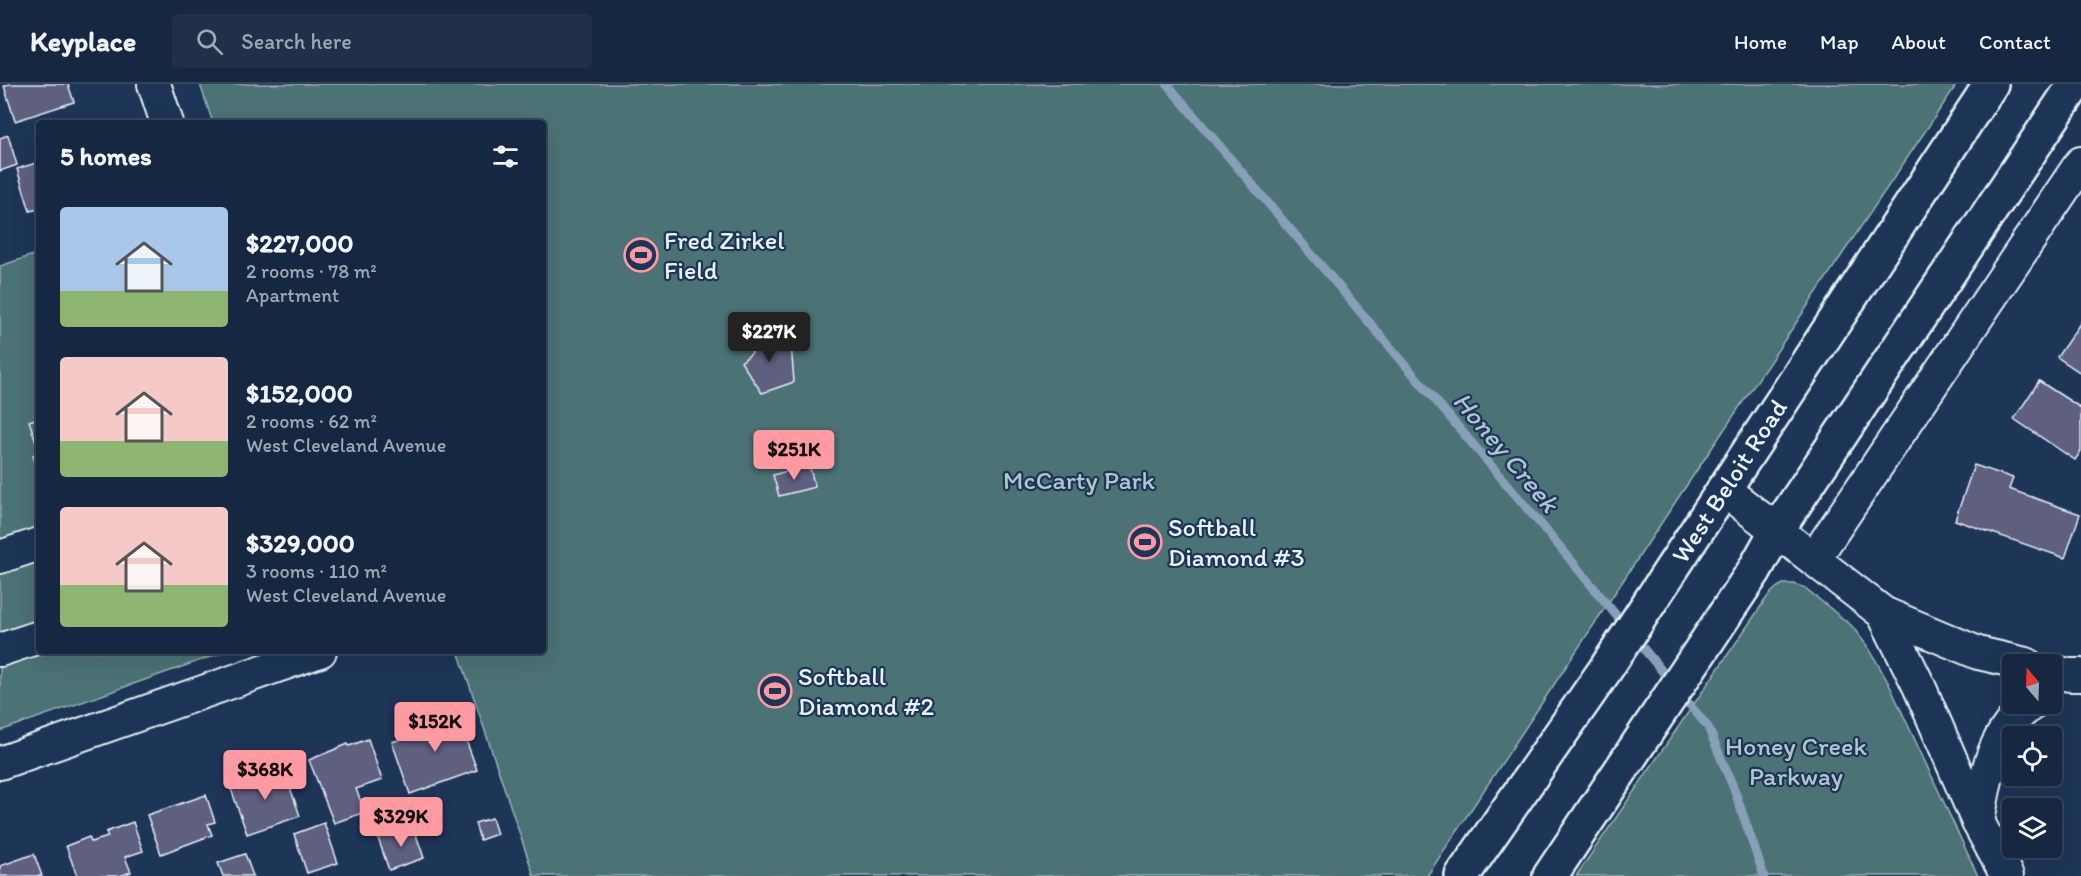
<!DOCTYPE html>
<meta charset="utf-8">
<style>
:root{--surface:#162841;--page:#1f3048;--text:#f1f3f6;--muted:#9ea6b1;--line:#35445a;--accent:#ff9aa2}
body{margin:0;font-family:Itim,sans-serif;background:var(--page);color:var(--text);height:100vh;display:flex;flex-direction:column;font-size:22px;white-space:nowrap}
*{box-sizing:border-box;margin:0}
p{font-size:20px;color:var(--muted)}
.icon{flex:none;width:33px;height:33px;fill:none;stroke:currentColor;stroke-width:2;stroke-linecap:round;stroke-linejoin:round}
.map{position:relative;flex:1;overflow:hidden}
.drawer{position:absolute;left:36px;top:36px;width:510px;height:534px;display:flex;flex-direction:column;background:var(--surface);border-radius:6px;box-shadow:0 6px 24px #0002,0 0 0 2px var(--line)}
.drawer>*{flex:none}
.needle{width:39px;rotate:341deg}
.fabs{position:absolute;left:2002px;top:570px;display:grid;gap:12px}
.fabs a{display:grid;place-items:center;width:60px;height:60px;border-radius:6px;background:var(--surface);box-shadow:0 6px 24px #0002,0 0 0 2px var(--line);font-size:30px}
.price{position:absolute;translate:-50% -51px;padding:0 14px;border-radius:6px;background:var(--accent);color:#111;font-size:20px;line-height:39px;filter:drop-shadow(0 2px 3px #0008)}
.price::after{content:'';position:absolute;left:50%;top:36px;width:18px;height:14px;margin-left:-9px;background:inherit;clip-path:polygon(0 0,100% 0,50% 100%)}
.price.active{background:#222;color:#fff}
ul{padding:0;list-style:none}
li{display:flex;align-items:center;gap:18px;height:150px;padding:0 24px}
li span{display:grid;place-items:center;flex:none;width:168px;height:120px;border-radius:6px;color:#555}
li>.icon{margin-inline-start:auto}
span .icon{width:72px;height:72px;fill:#fffc;stroke-width:1}
li b{font-size:26px}
h2{display:flex;justify-content:space-between;align-items:center;height:72px;padding:0 24px;font-size:26px}
header{display:flex;align-items:center;gap:36px;box-sizing:border-box;height:84px;padding:0 30px;background:var(--surface);border-bottom:2px solid var(--line)}
header strong{font-size:28px}
nav{display:flex;gap:33px;margin-inline-start:auto;font-size:21px}
.search{width:420px;height:54px;background:var(--page);display:flex;align-items:center;gap:15px;box-sizing:border-box;padding:0 21px;border-radius:6px;color:var(--muted);font-size:22px}
.map>svg:first-child{display:block}
</style>
<header>
<strong>Keyplace</strong>
<div class="search"><svg class="icon" aria-label="search" viewBox="0 0 24 24"><circle cx="10" cy="10" r="6"/><path d="M15 15l6 6"/></svg>Search here</div>
<nav><a>Home</a><a>Map</a><a>About</a><a>Contact</a></nav>
</header>
<div class="map">
<svg width="2081" height="792" viewBox="0 0 2081 792">
<rect width="100%" height="100%" fill="#1d3557"/>
<filter id="ink" filterUnits="userSpaceOnUse"><feTurbulence type="fractalNoise" baseFrequency=".0167" numOctaves="2"/><feDisplacementMap in="SourceGraphic" scale="12" xChannelSelector="R" yChannelSelector="G"/><feConvolveMatrix kernelMatrix="1 2 1 2 8 2 1 2 1" color-interpolation-filters="sRGB"/></filter>
<g filter="url(#ink)">
<g fill="#4c7275" stroke="#9ab2b6" stroke-width="1.5">
<path d="M200,0h1757l-291,432 -239,360h-893l-76,-225h85v-528h-330z"/>
<path d="M39,169v398h188l-227,80v-465z"/>
<path d="M1783,500h11l11,4 47,38 18,24 18,32 90,194h-402l192,-280 8,-8z"/>
</g>
<g fill="none" stroke-linecap="round" stroke-linejoin="round">
<path stroke="#879fb8" stroke-width="9" d="M1167,0l393,463 148,180 26,62 30,87"/>
</g>
<g fill="#5e5e80" stroke="#e8f1f8" stroke-width="1.5">
<path d="M9,0h59l6,18 -59,19 -11,-35z"/>
<path d="M8,51l9,30 -17,6v-33z"/>
<path d="M39,78v48l-1,-1 -8,2 -13,-42z"/>
<path d="M2081,238v51l-24,-16z"/>
<path d="M773,246l6,15 12,-1 3,38 -32,11 -21,-31 11,-9 -4,-13z"/>
<path d="M2039,297l42,27v43l-6,9 -61,-41z"/>
<path d="M39,334v32l-10,-29z"/>
<path d="M39,369v20l-6,-18z"/>
<path d="M809,381l6,22 -36,9 -6,-21z"/>
<path d="M1974,381l39,13 -4,11 71,25 -15,44 -110,-38z"/>
<path d="M454,623l23,63 -67,24 -18,-52 39,-13 -5,-12z"/>
<path d="M368,655l14,41 -26,9 9,23 -31,11 -25,-63 39,-16 1,2z"/>
<path d="M283,683l17,49 -53,18 -17,-48z"/>
<path d="M206,711l9,27 -7,2 4,11 -51,19 -14,-39z"/>
<path d="M492,734l5,16 -17,6 -5,-17z"/>
<path d="M133,738l10,29 -18,6 6,15 -11,4h-43l-11,-30 23,-9 2,5 17,-5 -2,-5z"/>
<path d="M324,739l14,40 -31,10 -13,-39z"/>
<path d="M413,742l11,32 -35,12 -11,-32z"/>
<path d="M34,770l8,22h-42v-10z"/>
<path d="M245,770l8,22h-30l-5,-13z"/>
</g>
<g fill="none" stroke-linecap="round" stroke-linejoin="round">
<defs>
<g id="minor">
<path d="M154,0l13,39"/>
<path d="M1723,405l160,124 36,73 59,136 29,54"/>
<path d="M0,473l39,-13"/>
<path d="M1814,475l267,-396"/>
<path d="M1883,529l95,40 48,11"/>
<path d="M0,566l39,-13"/>
<path d="M2052,587l17,4h12"/>
<path d="M0,679l320,-112"/>
<path d="M1978,738c8,-47 13,-88 53,-118"/>
</g>
<g id="major">
<path d="M1462,792l143,-206 386,-586"/>
<path d="M1550,792l204,-305 23,-41 298,-446"/>
</g>
</defs>
<use href="#minor" stroke="#e8f1f8" stroke-width="36"/>
<use href="#major" stroke="#e8f1f8" stroke-width="38"/>
<use href="#minor" stroke="#1d3557" stroke-width="32"/>
<use href="#major" stroke="#1d3557" stroke-width="33"/>
</g>
</g>
<defs>
<symbol id="stadium-ring" viewBox="-11 -11 22 22"><circle r="9.5" fill="#1d3557" stroke="#ff9aa2" stroke-width="1.5"/><path d="M0-5a6.5 5 0 1 0 0 10a6.5 5 0 1 0 0-10ZM-3.5-1.8h7v3.6h-7Z" fill="#ff9aa2"/></symbol>
</defs>
<g fill-rule="evenodd">
<use href="#stadium-ring" x="622" y="152" width="38" height="38"/>
<use href="#stadium-ring" x="1126" y="439" width="38" height="38"/>
<use href="#stadium-ring" x="756" y="588" width="38" height="38"/>
</g>
<g text-anchor="middle" stroke-width="4.5" stroke-linejoin="round" paint-order="stroke">
<g font-size="26" fill="#e8f1f8" stroke="#1d3557" text-anchor="start">
<text x="664" y="165">Fred Zirkel<tspan x="664" dy="30">Field</tspan></text>
<text x="1168" y="452">Softball<tspan x="1168" dy="30">Diamond #3</tspan></text>
<text x="798" y="601">Softball<tspan x="798" dy="30">Diamond #2</tspan></text>
</g>
<g font-size="26" fill="#b1c5ca" stroke="#1d3557">
<text x="1079" y="405">McCarty Park</text>
<text x="1796" y="671">Honey Creek<tspan x="1796" dy="30">Parkway</tspan></text>
</g>
<g font-size="26" fill="#e8f1f8" stroke="#1d3557">
<text transform="translate(1729 397) rotate(-57)" y="9">West Beloit Road</text>
</g>
<g font-size="27" font-style="italic" fill="#afc1d3" stroke="#1d3557">
<text transform="translate(1506 368) rotate(50)" y="9">Honey Creek</text>
</g>
</g>
</svg>
<div class="fabs">
<a><svg class="needle" viewBox="-14 -14 28 28"><path d="M0-13l5 13h-10z" fill="#e53935"/><path d="M0 13l5-13h-10z" fill="#9ea6b1"/></svg></a>
<a><svg class="icon" aria-label="locate" viewBox="0 0 24 24"><circle cx="12" cy="12" r="6"/><path d="M12 2v4M12 18v4M2 12h4M18 12h4"/></svg></a>
<a><svg class="icon" aria-label="layers" viewBox="0 0 24 24"><path d="M12 4l9 5-9 5-9-5zM3 14l9 5 9-5"/></svg></a>
</div>
<b class="price active" style="left:769px;top:279px">$227K</b>
<b class="price" style="left:794px;top:397px">$251K</b>
<b class="price" style="left:435px;top:669px">$152K</b>
<b class="price" style="left:265px;top:717px">$368K</b>
<b class="price" style="left:401px;top:764px">$329K</b>
<section class="drawer">
<h2>5 homes<svg class="icon" aria-label="filters" viewBox="0 0 24 24"><path d="M4 7h16M4 17h16"/><circle cx="9" cy="7" r="2"/><circle cx="15" cy="17" r="2"/></svg></h2>
<ul>
<li><span style="background:linear-gradient(#a9c7e8 70%,#8fb573 0)"><svg class="icon" aria-label="home" viewBox="0 0 24 24"><path d="M3 11l9-7 9 7M6 9v11h12V9"/></svg></span><div><b>$227,000</b><p>2 rooms · 78 m²</p><p>Apartment</p></div></li>
<li><span style="background:linear-gradient(#f6c9c9 70%,#8fb573 0)"><svg class="icon" aria-label="home" viewBox="0 0 24 24"><path d="M3 11l9-7 9 7M6 9v11h12V9"/></svg></span><div><b>$152,000</b><p>2 rooms · 62 m²</p><p>West Cleveland Avenue</p></div></li>
<li><span style="background:linear-gradient(#f6c9c9 65%,#8fb573 0)"><svg class="icon" aria-label="home" viewBox="0 0 24 24"><path d="M3 11l9-7 9 7M6 9v11h12V9"/></svg></span><div><b>$329,000</b><p>3 rooms · 110 m²</p><p>West Cleveland Avenue</p></div></li>
</ul>
</section>
</div>
